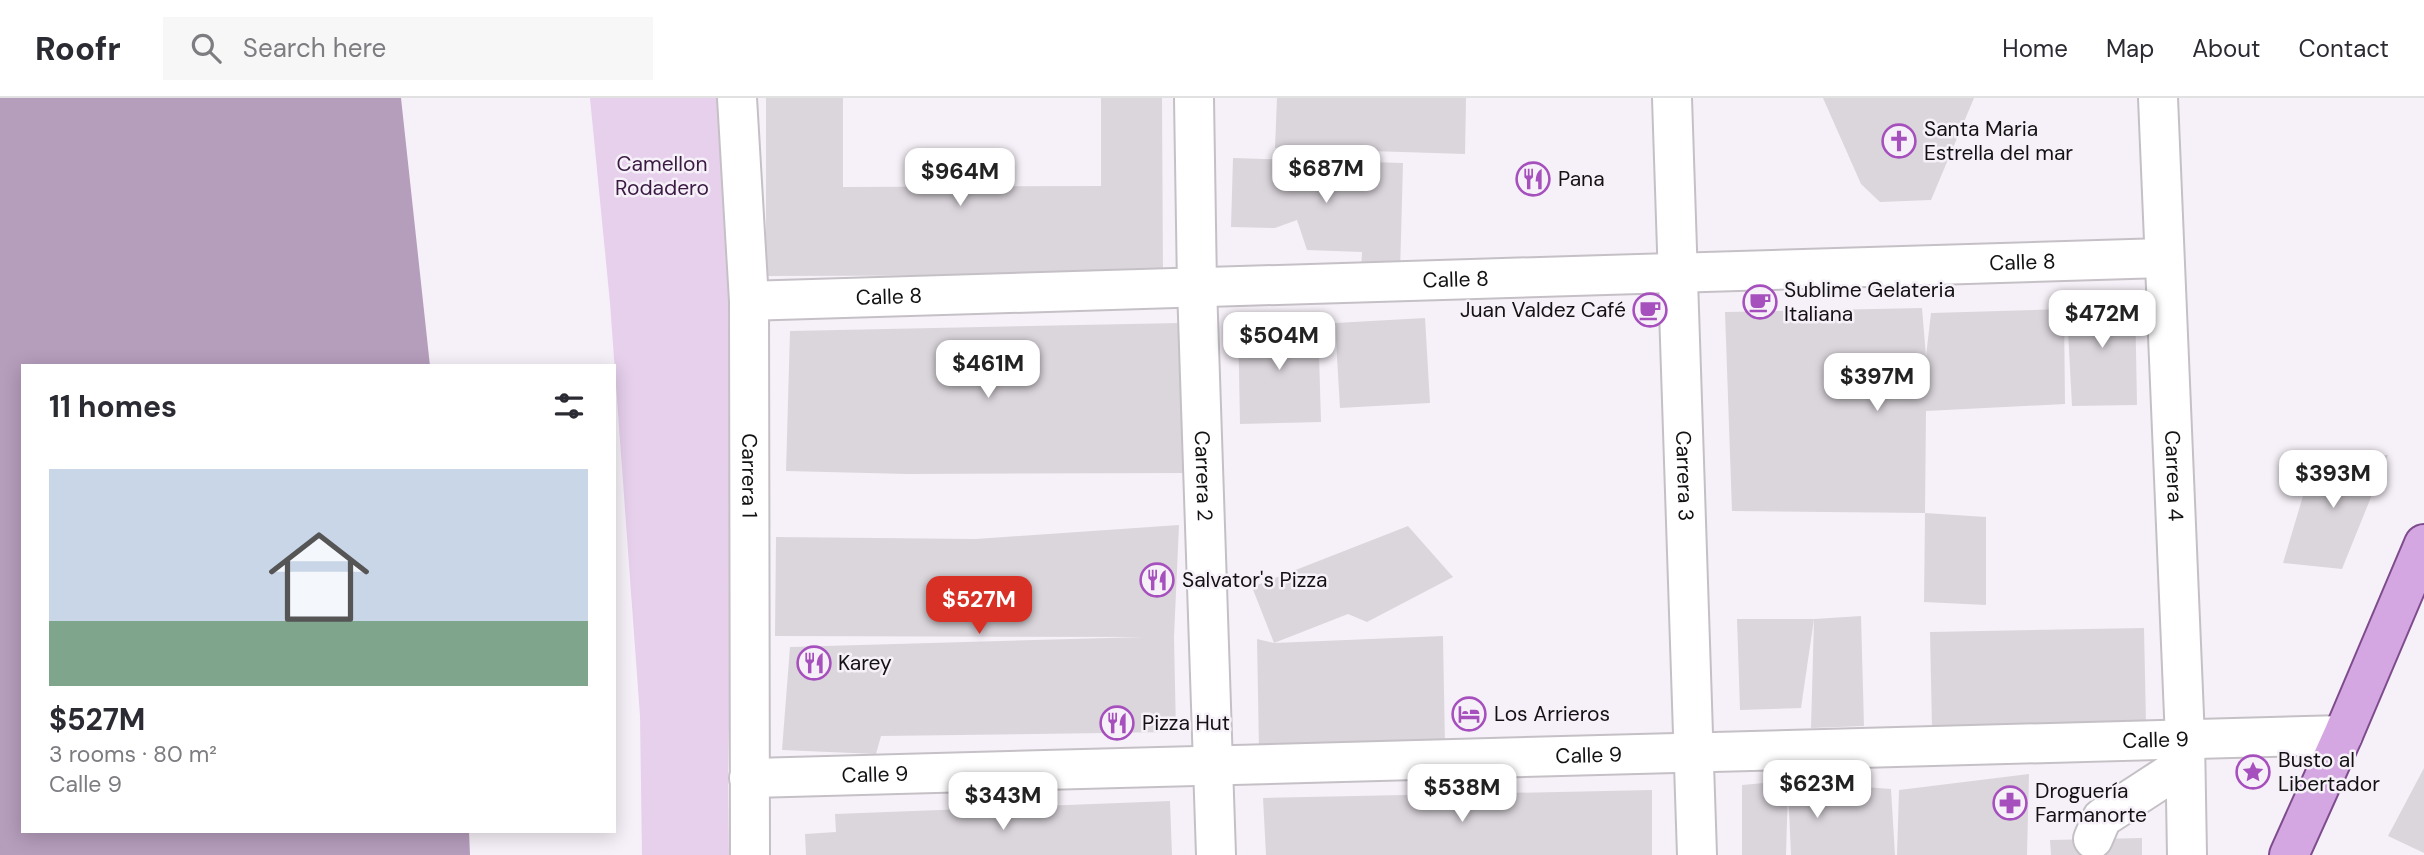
<!DOCTYPE html>
<meta charset="utf-8">
<style>
:root{--surface:#fff;--page:#f7f7f7;--text:#2b2b33;--muted:#7c7c81;--line:#e1e1e2;--accent:#d93025}
body{margin:0;font-family:"DM Sans",sans-serif;background:var(--page);color:var(--text);height:100vh;display:flex;flex-direction:column;font-size:26px;white-space:nowrap}
*{box-sizing:border-box;margin:0}
p{font-size:23px;color:var(--muted)}
.icon{flex:none;width:38px;height:38px;fill:none;stroke:currentColor;stroke-width:2;stroke-linecap:round;stroke-linejoin:round}
.map{position:relative;flex:1;overflow:hidden}
.panel{position:absolute;left:21px;top:266px;width:595px;height:469px;display:flex;flex-direction:column;background:var(--surface);border-radius:0px;box-shadow:0 4px 18px #0003}
.panel>*{flex:none}
.price{position:absolute;translate:-50% -60px;padding:0 16px;border-radius:14px;background:#fff;color:#222;font-size:23px;line-height:46px;filter:drop-shadow(0 2px 4px #0008)}
.price::after{content:'';position:absolute;left:50%;top:42px;width:21px;height:16px;margin-left:-10px;background:inherit;clip-path:polygon(0 0,100% 0,50% 100%)}
.price.active{background:var(--accent);color:#fff}
ul{padding:0;list-style:none}
li{display:grid;align-content:center;gap:14px;height:371px;padding:0 28px}
li+li{border-top:2px solid var(--line)}
li span{display:grid;place-items:center;height:217px;border-radius:0px;color:#555}
li>.icon{margin-inline-start:auto}
span .icon{width:126px;height:126px;fill:#fffc;stroke-width:1}
li b{font-size:30px}
h2{display:flex;justify-content:space-between;align-items:center;height:84px;padding:0 28px;font-size:30px}
header{display:flex;align-items:center;gap:42px;box-sizing:border-box;height:98px;padding:0 35px;background:var(--surface);border-bottom:2px solid var(--line)}
header strong{font-size:33px}
nav{display:flex;gap:38px;margin-inline-start:auto;font-size:24px}
.search{width:490px;height:63px;background:var(--page);display:flex;align-items:center;gap:18px;box-sizing:border-box;padding:0 24px;border-radius:0px;color:var(--muted);font-size:26px}
.map>svg:first-child{display:block}
</style>
<header>
<strong>Roofr</strong>
<div class="search"><svg class="icon" aria-label="search" viewBox="0 0 24 24"><circle cx="10" cy="10" r="6"/><path d="M15 15l6 6"/></svg>Search here</div>
<nav><a>Home</a><a>Map</a><a>About</a><a>Contact</a></nav>
</header>
<div class="map">
<svg width="2424" height="757" viewBox="0 0 2424 757">
<rect width="100%" height="100%" fill="#f6f1f8"/>
<path fill="#e6d0ec" d="M590,0h129l18,198 -9,482 1,77h-87l-2,-139 -30,-413z"/>
<path fill="#b59dbc" d="M0,0h401l29,268h-407v465h446l1,24h-470z"/>
<g fill="#dbd6dc">
<path d="M766,0h77v89l258,-1v-88h61l1,177 -397,1z"/>
<path d="M1277,0h189l-1,56 -190,-6z"/>
<path d="M1823,0h151l-43,102 -51,2 -19,-18z"/>
<path d="M1233,60l170,5 -3,111 -39,-1 1,-21 -55,-2 -10,-30 -22,8 -44,-1z"/>
<path d="M2066,196l69,2 2,109 -65,1z"/>
<path d="M1922,210l4,48 5,-43 133,-4 1,95 -139,7 -1,102 61,4v88l-62,-3 1,-89 -193,-2 -7,-199z"/>
<path d="M1425,220l5,85 -90,5 -5,-85z"/>
<path d="M1318,222l3,102 -81,2 -2,-103z"/>
<path d="M1180,225l9,150 -281,1 -122,-3 4,-140z"/>
<path d="M2388,357l-46,114 -59,-6 31,-104z"/>
<path d="M1179,427l-5,112 2,95 -295,4 -5,18 -94,-4 8,-103 354,-10 -369,-1 1,-99 200,2z"/>
<path d="M1408,428l45,51 -86,45 -19,-8 -74,29 169,-7 2,111 -186,4 -2,-112 17,4 -22,-56z"/>
<path d="M1861,518l3,110 -53,2 3,-109 -13,89 -61,2 -3,-91h77z"/>
<path d="M2144,530l2,96 -214,4 -2,-96z"/>
<path d="M2424,670v85l-36,-17z"/>
<path d="M2029,676l-2,81h-130l2,-65z"/>
<path d="M1787,683l104,8 4,66h-104l-3,-67 -2,67h-44v-70z"/>
<path d="M1652,692v65h-386l-3,-57z"/>
<path d="M1170,703l2,54h-366l-1,-21 31,-2 -1,-18z"/>
<path d="M2142,740v17h-91l-1,-15z"/>
</g>
<g fill="none" stroke-linecap="round" stroke-linejoin="round">
<defs>
<g id="minor">
<path id="s1" d="M737,0l12,203 1,554"/>
<path id="s2" d="M1194,0l3,189 19,568"/>
<path id="s3" d="M1672,0l25,757"/>
<path id="s4" d="M2158,0l27,641 2,116"/>
<path id="s5" d="M749,203l1414,-43"/>
<path id="s6" d="M749,680l1594,-43"/>
<path d="M2093,741l9,-21 83,-54"/>
</g>
<path id="major" d="M2289,757l54,-120 81,-191"/>
</defs>
<use href="#minor" stroke="#c5c0c6" stroke-width="42"/>
<use href="#major" stroke="#7e4c8d" stroke-width="42"/>
<use href="#minor" stroke="#fff" stroke-width="38"/>
<use href="#major" stroke="#d4a7e2" stroke-width="38"/>
</g>
<defs>
<symbol id="church-ring" viewBox="-11 -11 22 22"><circle r="9.5" fill="#f6f1f8" stroke="#a650bd" stroke-width="1.5"/><path d="M-1.2-6h2.4v3.5h3.3v2.4h-3.3V6h-2.4V-.1h-3.3v-2.4h3.3Z" fill="#a650bd"/></symbol>
<symbol id="restaurant-ring" viewBox="-11 -11 22 22"><circle r="9.5" fill="#f6f1f8" stroke="#a650bd" stroke-width="1.5"/><path d="M-5-6h1v4h1v-4h1v4h1v-4h1v5L-1.5 .5V6h-2V.5L-5-1ZM5-6V6H3V1.5H1.5Q1.5-4 5-6Z" fill="#a650bd"/></symbol>
<symbol id="cafe-ring" viewBox="-11 -11 22 22"><circle r="9.5" fill="#f6f1f8" stroke="#a650bd" stroke-width="1.5"/><path d="M-5.5-4.5H6V0H3Q3 3.5 0 3.5H-2.5Q-5.5 3.5-5.5 0ZM3-3.2v2h1.7v-2ZM-6 4.5H4V6H-6Z" fill="#a650bd"/></symbol>
<symbol id="hotel-ring" viewBox="-11 -11 22 22"><circle r="9.5" fill="#f6f1f8" stroke="#a650bd" stroke-width="1.5"/><path d="M-6-4.5h1.5V1H6V5H4.5V3h-9V5H-6ZM-4 0a1.8 1.8 0 1 1 3.6 0ZM.5 0V-2.5h3Q6-2.5 6 0Z" fill="#a650bd"/></symbol>
<symbol id="sight-ring" viewBox="-11 -11 22 22"><circle r="9.5" fill="#f6f1f8" stroke="#a650bd" stroke-width="1.5"/><path d="M0-6L1.8-2.2L6-1.7L2.9 1.2L3.7 5.4L0 3.3L-3.7 5.4L-2.9 1.2L-6-1.7L-1.8-2.2Z" fill="#a650bd"/></symbol>
<symbol id="pharmacy-ring" viewBox="-11 -11 22 22"><circle r="9.5" fill="#f6f1f8" stroke="#a650bd" stroke-width="1.5"/><path d="M-2-6h4v4h4v4h-4v4h-4v-4h-4v-4h4Z" fill="#a650bd"/></symbol>
</defs>
<g fill-rule="evenodd">
<use href="#church-ring" x="1880" y="24" width="38" height="38"/>
<use href="#restaurant-ring" x="1514" y="62" width="38" height="38"/>
<use href="#cafe-ring" x="1741" y="185" width="38" height="38"/>
<use href="#cafe-ring" x="1631" y="193" width="38" height="38"/>
<use href="#restaurant-ring" x="1138" y="463" width="38" height="38"/>
<use href="#restaurant-ring" x="795" y="546" width="38" height="38"/>
<use href="#hotel-ring" x="1450" y="597" width="38" height="38"/>
<use href="#restaurant-ring" x="1098" y="606" width="38" height="38"/>
<use href="#sight-ring" x="2234" y="655" width="38" height="38"/>
<use href="#pharmacy-ring" x="1991" y="686" width="38" height="38"/>
</g>
<g text-anchor="middle" stroke-width="5" stroke-linejoin="round" paint-order="stroke">
<g font-size="21" fill="#131113" stroke="#f6f1f8" text-anchor="start">
<text x="1924" y="38">Santa Maria<tspan x="1924" dy="24">Estrella del mar</tspan></text>
<text x="1558" y="88">Pana</text>
<text x="1784" y="199">Sublime Gelateria<tspan x="1784" dy="24">Italiana</tspan></text>
<text x="1626" y="219" text-anchor="end">Juan Valdez Café</text>
<text x="1182" y="489">Salvator's Pizza</text>
<text x="838" y="572">Karey</text>
<text x="1494" y="623">Los Arrieros</text>
<text x="1142" y="632">Pizza Hut</text>
<text x="2278" y="669">Busto al<tspan x="2278" dy="24">Libertador</tspan></text>
<text x="2035" y="700">Droguería<tspan x="2035" dy="24">Farmanorte</tspan></text>
</g>
<g font-size="21" fill="#3b1a44" stroke="#f6f1f8">
<text x="662" y="73">Camellon<tspan x="662" dy="24">Rodadero</tspan></text>
</g>
<g font-size="21" fill="#131113" stroke="#f6f1f8">
<text dy="7" stroke="none"><textPath href="#s5" startOffset="1274">Calle 8</textPath></text>
<text dy="7" stroke="none"><textPath href="#s5" startOffset="707">Calle 8</textPath></text>
<text dy="7" stroke="none"><textPath href="#s5" startOffset="140">Calle 8</textPath></text>
<text dy="7" stroke="none"><textPath href="#s1" startOffset="378">Carrera 1</textPath></text>
<text dy="7" stroke="none"><textPath href="#s4" startOffset="378">Carrera 4</textPath></text>
<text dy="7" stroke="none"><textPath href="#s2" startOffset="378">Carrera 2</textPath></text>
<text dy="7" stroke="none"><textPath href="#s3" startOffset="378">Carrera 3</textPath></text>
<text dy="7" stroke="none"><textPath href="#s6" startOffset="1407">Calle 9</textPath></text>
<text dy="7" stroke="none"><textPath href="#s6" startOffset="840">Calle 9</textPath></text>
<text dy="7" stroke="none"><textPath href="#s6" startOffset="126">Calle 9</textPath></text>
</g>
</g>
</svg>
<b class="price" style="left:1326px;top:107px">$687M</b>
<b class="price" style="left:960px;top:110px">$964M</b>
<b class="price" style="left:2102px;top:252px">$472M</b>
<b class="price" style="left:1279px;top:274px">$504M</b>
<b class="price" style="left:988px;top:302px">$461M</b>
<b class="price" style="left:1877px;top:315px">$397M</b>
<b class="price" style="left:2333px;top:412px">$393M</b>
<b class="price active" style="left:979px;top:538px">$527M</b>
<b class="price" style="left:1817px;top:722px">$623M</b>
<b class="price" style="left:1462px;top:726px">$538M</b>
<b class="price" style="left:1003px;top:734px">$343M</b>
<section class="panel">
<h2>11 homes<svg class="icon" aria-label="filters" viewBox="0 0 24 24"><path d="M4 7h16M4 17h16"/><circle cx="9" cy="7" r="2"/><circle cx="15" cy="17" r="2"/></svg></h2>
<ul>
<li><span style="background:linear-gradient(#c9d6e8 70%,#7fa58c 0)"><svg class="icon" aria-label="home" viewBox="0 0 24 24"><path d="M3 11l9-7 9 7M6 9v11h12V9"/></svg></span><div><b>$527M</b><p>3 rooms · 80 m²</p><p>Calle 9</p></div></li>
</ul>
</section>
</div>
